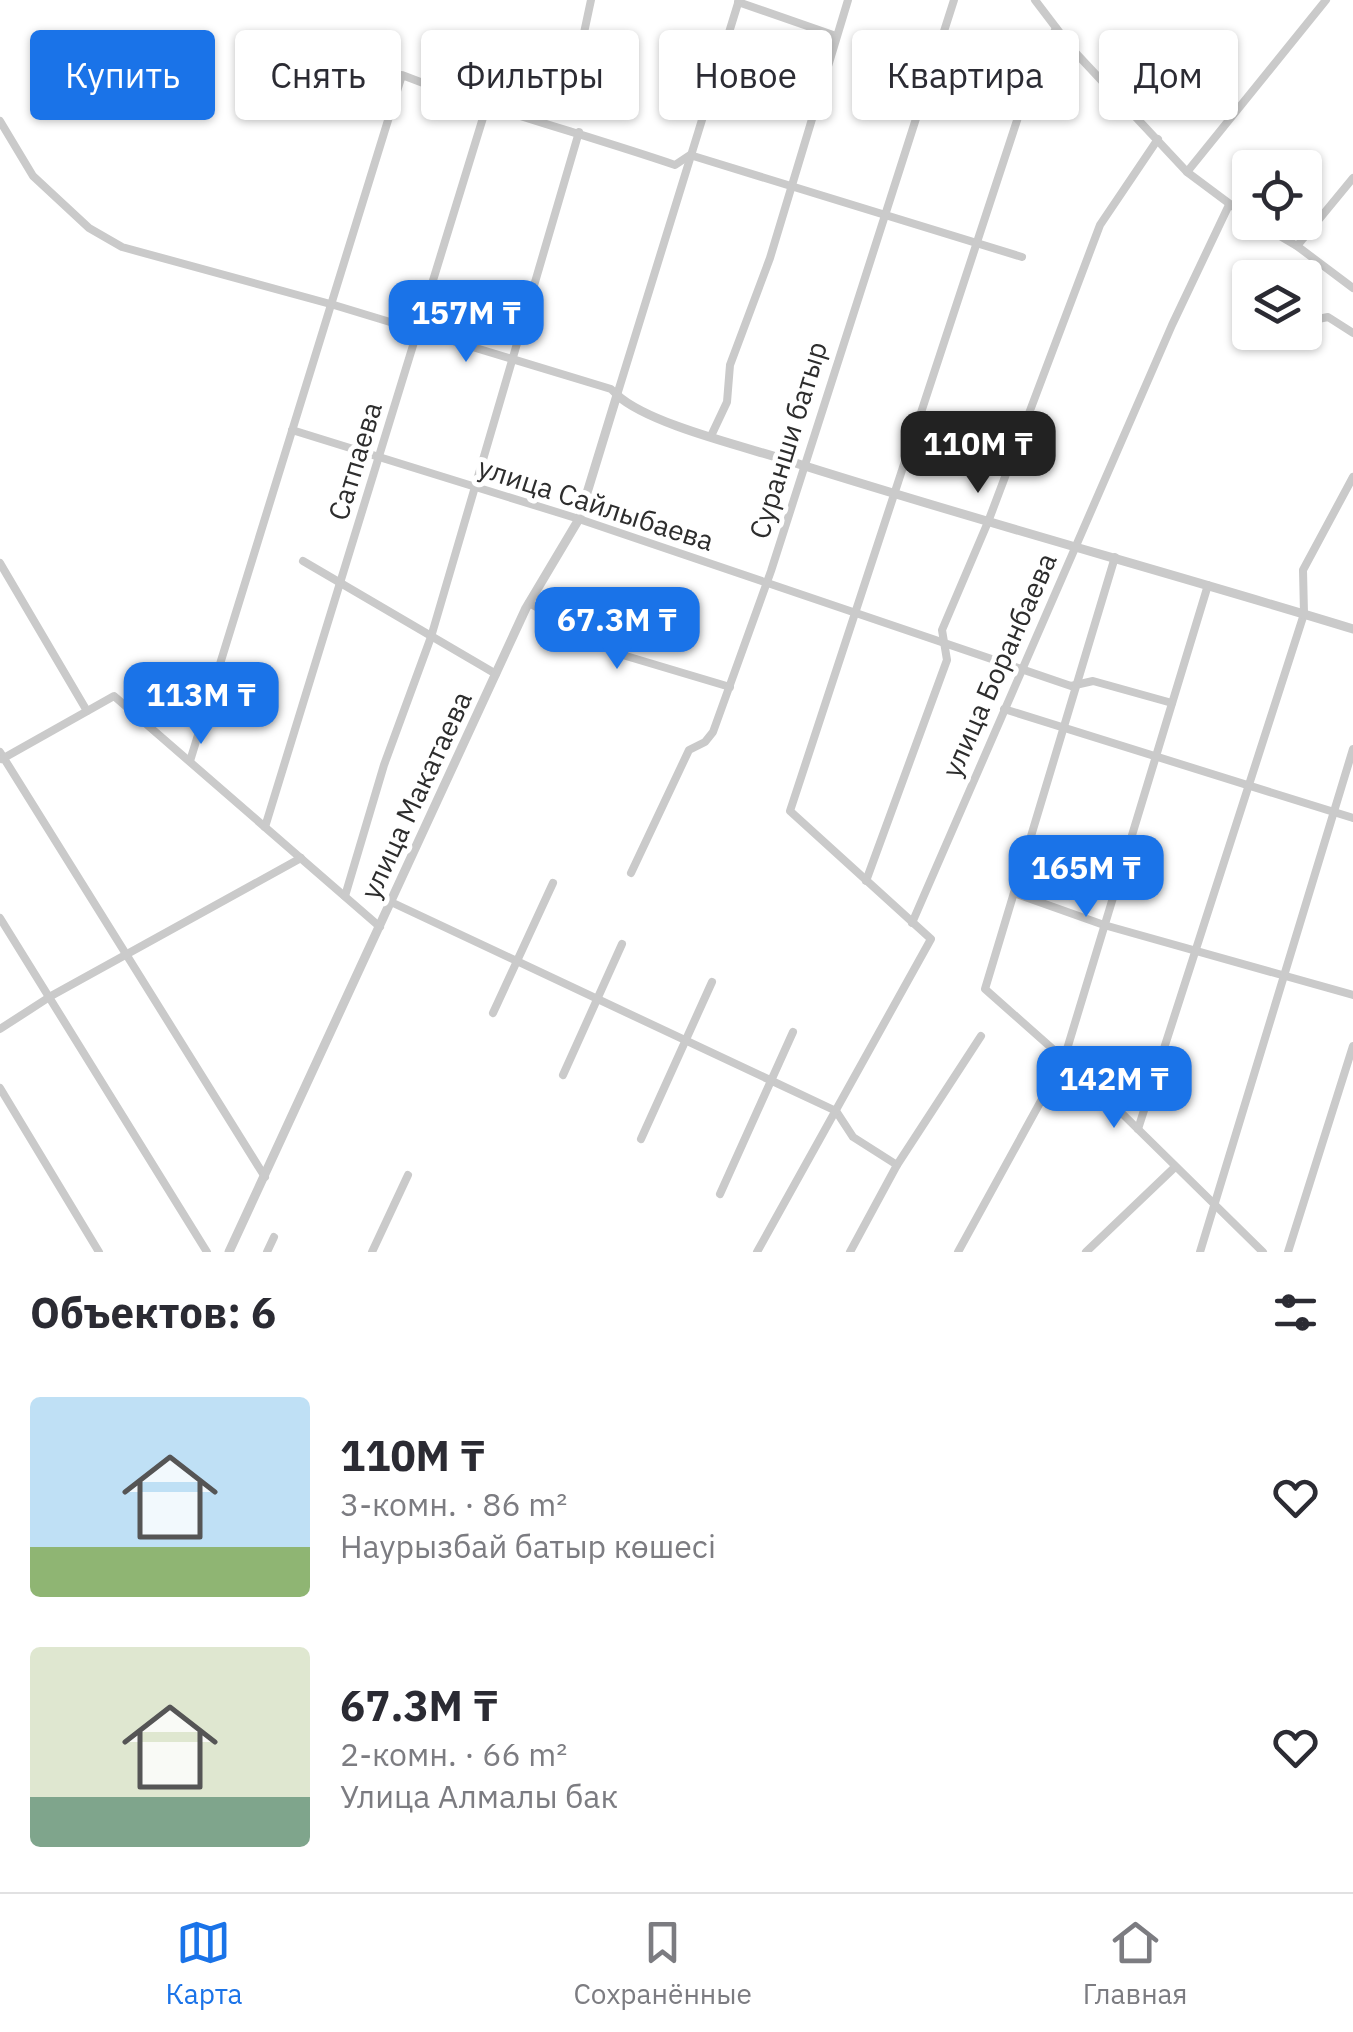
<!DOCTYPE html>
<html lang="ru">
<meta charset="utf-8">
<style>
:root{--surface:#fff;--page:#f7f7f7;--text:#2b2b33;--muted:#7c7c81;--line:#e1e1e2;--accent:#1a73e8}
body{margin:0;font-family:"IBM Plex Sans",sans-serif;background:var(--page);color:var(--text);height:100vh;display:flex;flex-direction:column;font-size:38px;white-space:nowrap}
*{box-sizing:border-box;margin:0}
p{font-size:32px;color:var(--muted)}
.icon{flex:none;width:55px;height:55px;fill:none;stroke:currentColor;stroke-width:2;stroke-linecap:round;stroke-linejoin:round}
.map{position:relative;height:1252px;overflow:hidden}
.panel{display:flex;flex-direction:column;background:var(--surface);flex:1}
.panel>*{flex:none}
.guide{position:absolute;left:30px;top:30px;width:1295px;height:90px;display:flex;gap:20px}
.fabs{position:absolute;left:1232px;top:150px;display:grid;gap:20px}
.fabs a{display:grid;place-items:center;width:90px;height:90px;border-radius:10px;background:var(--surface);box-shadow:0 2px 8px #0004;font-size:50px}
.price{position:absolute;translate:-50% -85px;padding:0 22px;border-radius:20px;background:var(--accent);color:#fff;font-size:32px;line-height:65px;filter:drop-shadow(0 2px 5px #0008)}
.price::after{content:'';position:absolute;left:50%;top:60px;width:30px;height:22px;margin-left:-15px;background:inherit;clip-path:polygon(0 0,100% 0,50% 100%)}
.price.active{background:#222;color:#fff}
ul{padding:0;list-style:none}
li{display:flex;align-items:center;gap:30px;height:250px;padding:0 30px}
li span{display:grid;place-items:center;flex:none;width:280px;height:200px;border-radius:10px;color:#555}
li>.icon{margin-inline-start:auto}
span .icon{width:120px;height:120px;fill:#fffc;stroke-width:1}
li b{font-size:42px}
h2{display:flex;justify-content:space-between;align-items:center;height:120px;padding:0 30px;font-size:42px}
.pill{padding:0 35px;border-radius:10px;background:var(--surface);box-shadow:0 2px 8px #0004;font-size:35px;line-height:90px}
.pill.active{background:var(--accent);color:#fff}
.tab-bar{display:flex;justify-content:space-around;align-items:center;height:140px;border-top:2px solid var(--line);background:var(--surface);font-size:28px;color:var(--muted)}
.tab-bar a{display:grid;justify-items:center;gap:5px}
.tab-bar .active{color:var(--accent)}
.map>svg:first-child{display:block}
</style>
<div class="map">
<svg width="1353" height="1252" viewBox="0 0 1353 1252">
<rect width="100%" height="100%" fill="#fff"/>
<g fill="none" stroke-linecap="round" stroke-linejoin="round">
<g stroke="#cacaca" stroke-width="8">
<path d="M1035,0l38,50 114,122 63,47"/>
<path d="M738,2l98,34"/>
<path d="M575,75l16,-75"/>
<path d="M0,121l33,55 56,52 33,19 212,58 277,84 6,6 122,-395"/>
<path d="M1187,172l139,-172"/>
<path d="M1256,222l41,24 56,42"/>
<path d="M1297,246l56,-68"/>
<path d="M1305,329l8,-9 15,-3 25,16"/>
<path d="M292,430l287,89 492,167 22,-5 79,22"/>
<path d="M711,436l16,-34 3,-37 40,-107 78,-258"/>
<path d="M1115,557l-130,432 105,93 173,170"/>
<path d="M303,561l193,113"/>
<path d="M0,563l87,148"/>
<path d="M529,603l97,53 104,31"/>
<path d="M1004,709l349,109"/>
<path d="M0,752l265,425"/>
<path d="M2,759l112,-63 266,231"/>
<path d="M190,761l212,-686c90,35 182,59 273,90l15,-10 332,102"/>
<path d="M265,827l221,-719"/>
<path d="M631,873l58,-123 16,-8 8,-10 58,-161 183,-571"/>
<path d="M866,881l81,-221 -5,-30 46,-108 112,-297 58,-86"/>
<path d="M1014,893l90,32 249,70"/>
<path d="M345,896l39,-131 47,-128 148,-505"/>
<path d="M391,902l445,209 17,26 44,28"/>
<path d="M0,918l207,334"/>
<path d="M912,923l260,-598 56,-118"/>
<path d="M493,1013l60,-130"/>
<path d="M0,1029l51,-33 250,-138"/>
<path d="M563,1075l59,-131"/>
<path d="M0,1088l99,164"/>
<path d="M1138,1129l166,-515 -1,-44 50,-93"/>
<path d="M641,1139l71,-157"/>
<path d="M720,1194l73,-162"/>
<path d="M267,1252l7,-15"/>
<path d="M372,1252l36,-77"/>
<path d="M757,1252l174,-313 -141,-128 238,-724 28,-59"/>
<path d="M850,1252l47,-87 84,-129"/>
<path d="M958,1252l106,-193 144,-474"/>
<path d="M1086,1252l89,-85"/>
<path d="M1200,1252l153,-503"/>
<path d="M1288,1252l65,-206"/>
</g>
<path stroke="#cacaca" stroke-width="9" d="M229,1252l297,-644 53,-89 38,-124c32,29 125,51 169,65 188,60 378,111 567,169"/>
</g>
<g text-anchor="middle" stroke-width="10" stroke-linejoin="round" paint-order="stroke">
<g font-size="28" fill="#2d2d2d" stroke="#fff">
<text transform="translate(788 440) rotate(-73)" y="10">Суранши батыр</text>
<text transform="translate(355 461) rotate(-73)" y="10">Сатпаева</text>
<text transform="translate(596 504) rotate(18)" y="10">улица Сайлыбаева</text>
<text transform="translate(999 665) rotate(-66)" y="10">улица Боранбаева</text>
<text transform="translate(416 795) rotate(-65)" y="10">улица Макатаева</text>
</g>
</g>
</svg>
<div class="fabs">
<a><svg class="icon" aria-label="locate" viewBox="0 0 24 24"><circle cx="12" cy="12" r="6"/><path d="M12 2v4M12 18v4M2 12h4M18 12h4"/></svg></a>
<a><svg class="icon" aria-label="layers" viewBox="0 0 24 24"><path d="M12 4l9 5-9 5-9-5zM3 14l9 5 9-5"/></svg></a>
</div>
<b class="price" style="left:466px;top:365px">157M ₸</b>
<b class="price active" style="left:978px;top:496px">110M ₸</b>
<b class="price" style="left:617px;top:672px">67.3M ₸</b>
<b class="price" style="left:201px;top:747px">113M ₸</b>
<b class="price" style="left:1086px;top:920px">165M ₸</b>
<b class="price" style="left:1114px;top:1131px">142M ₸</b>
<div class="guide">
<a class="pill active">Купить</a>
<a class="pill">Снять</a>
<a class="pill">Фильтры</a>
<a class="pill">Новое</a>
<a class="pill">Квартира</a>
<a class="pill">Дом</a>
</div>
</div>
<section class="panel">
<h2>Объектов: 6<svg class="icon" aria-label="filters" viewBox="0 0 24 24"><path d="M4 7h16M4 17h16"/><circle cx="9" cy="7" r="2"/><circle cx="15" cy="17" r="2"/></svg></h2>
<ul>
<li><span style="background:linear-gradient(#bfe0f5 75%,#8fb573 0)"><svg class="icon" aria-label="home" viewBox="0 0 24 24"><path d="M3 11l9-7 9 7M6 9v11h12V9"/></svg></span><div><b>110M ₸</b><p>3-комн. · 86 m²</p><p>Наурызбай батыр көшесі</p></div><svg class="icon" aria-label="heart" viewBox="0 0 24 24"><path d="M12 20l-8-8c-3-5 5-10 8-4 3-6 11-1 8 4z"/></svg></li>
<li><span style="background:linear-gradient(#dfe7d0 75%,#7fa58c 0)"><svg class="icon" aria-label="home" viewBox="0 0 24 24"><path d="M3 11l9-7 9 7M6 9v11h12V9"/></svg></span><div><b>67.3M ₸</b><p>2-комн. · 66 m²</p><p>Улица Алмалы бак</p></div><svg class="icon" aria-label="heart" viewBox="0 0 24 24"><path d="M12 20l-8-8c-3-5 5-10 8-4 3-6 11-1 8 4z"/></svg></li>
</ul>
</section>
<nav class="tab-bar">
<a class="active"><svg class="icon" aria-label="map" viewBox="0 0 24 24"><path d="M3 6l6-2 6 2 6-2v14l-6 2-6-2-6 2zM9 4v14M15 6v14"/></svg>Карта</a>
<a><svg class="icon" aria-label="saved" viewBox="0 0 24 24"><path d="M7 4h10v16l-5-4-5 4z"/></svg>Сохранённые</a>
<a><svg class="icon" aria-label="home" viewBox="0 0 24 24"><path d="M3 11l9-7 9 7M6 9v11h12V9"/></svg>Главная</a>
</nav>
